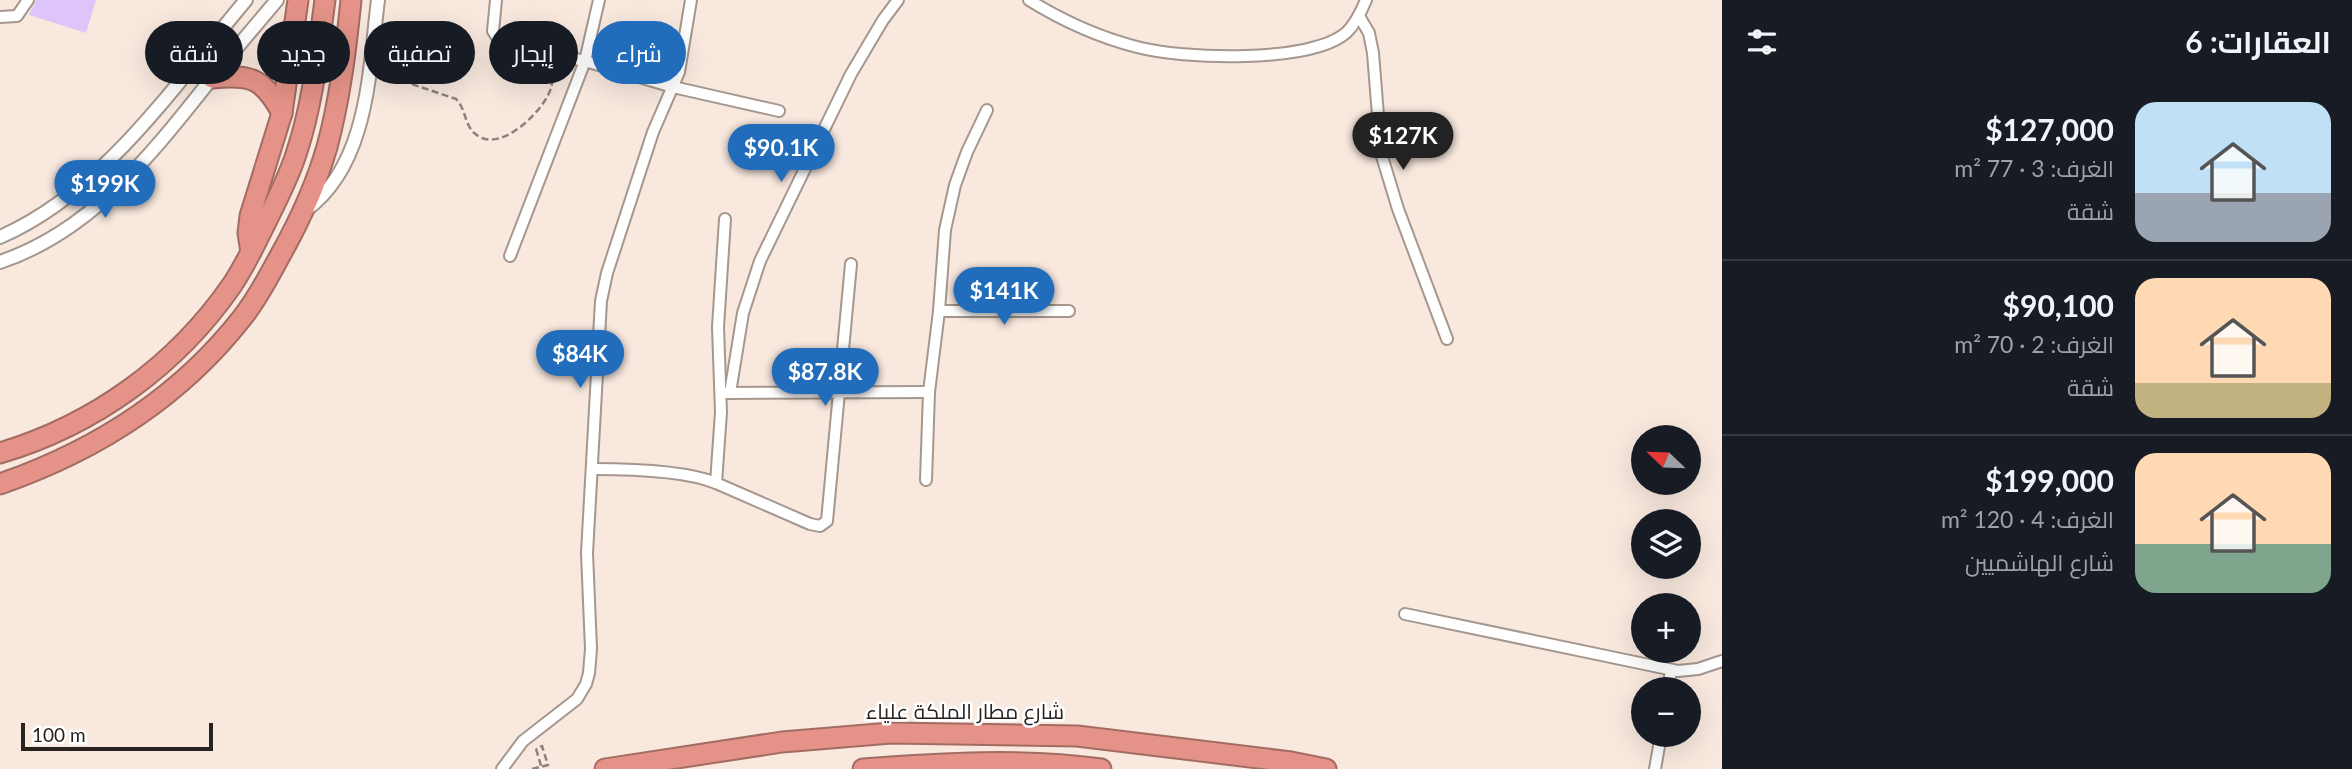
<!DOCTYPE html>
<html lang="ar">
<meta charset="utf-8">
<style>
:root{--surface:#171b24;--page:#20242c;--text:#f1f3f6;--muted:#9ea1a6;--line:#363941;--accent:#216dbc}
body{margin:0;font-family:Lato,Cairo,sans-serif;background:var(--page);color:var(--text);direction:rtl;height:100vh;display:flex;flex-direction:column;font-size:26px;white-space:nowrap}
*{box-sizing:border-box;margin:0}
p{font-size:23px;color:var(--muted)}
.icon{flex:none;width:38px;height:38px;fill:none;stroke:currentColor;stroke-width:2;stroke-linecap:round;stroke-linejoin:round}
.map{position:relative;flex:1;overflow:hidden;direction:ltr}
.sheet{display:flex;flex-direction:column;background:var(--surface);width:630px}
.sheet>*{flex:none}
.hud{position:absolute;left:21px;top:21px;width:665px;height:63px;direction:rtl;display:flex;gap:14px}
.needle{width:46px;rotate:293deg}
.controls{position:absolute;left:1631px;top:425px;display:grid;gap:14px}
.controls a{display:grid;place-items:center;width:70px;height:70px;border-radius:50%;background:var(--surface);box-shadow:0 7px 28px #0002;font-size:35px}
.scale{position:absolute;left:21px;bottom:18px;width:192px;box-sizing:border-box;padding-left:7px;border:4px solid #29231f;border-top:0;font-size:19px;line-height:24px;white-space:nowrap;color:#29231f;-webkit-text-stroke:5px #fff;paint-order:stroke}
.price{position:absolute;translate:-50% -60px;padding:0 16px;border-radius:24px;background:var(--accent);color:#fff;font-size:23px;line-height:46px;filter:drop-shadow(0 2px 4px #0008)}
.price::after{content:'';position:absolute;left:50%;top:42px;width:21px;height:16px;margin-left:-10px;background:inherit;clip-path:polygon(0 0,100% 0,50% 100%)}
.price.current{background:#222;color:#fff}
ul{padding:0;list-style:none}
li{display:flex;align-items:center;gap:21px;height:175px;padding:0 21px}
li+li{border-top:2px solid var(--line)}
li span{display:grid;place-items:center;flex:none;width:196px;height:140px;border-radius:21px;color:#555}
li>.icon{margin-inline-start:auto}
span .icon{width:84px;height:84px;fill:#fffc;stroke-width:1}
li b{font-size:30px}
h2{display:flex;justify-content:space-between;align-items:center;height:84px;padding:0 21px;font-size:30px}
.chip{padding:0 24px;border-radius:32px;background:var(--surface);box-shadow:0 7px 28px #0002;font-size:24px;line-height:63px}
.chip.current{background:var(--accent);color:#fff}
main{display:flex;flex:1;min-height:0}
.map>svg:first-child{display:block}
</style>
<main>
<section class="sheet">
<h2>العقارات: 6<svg class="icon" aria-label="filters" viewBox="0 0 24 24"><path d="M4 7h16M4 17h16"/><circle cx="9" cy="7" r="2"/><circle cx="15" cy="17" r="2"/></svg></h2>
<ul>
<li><span style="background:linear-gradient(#bfe0f5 65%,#9aa5b1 0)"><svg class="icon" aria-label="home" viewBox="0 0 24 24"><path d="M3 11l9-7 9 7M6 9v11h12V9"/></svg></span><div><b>$127,000</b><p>الغرف: 3 · 77 m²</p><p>شقة</p></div></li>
<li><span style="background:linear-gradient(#ffd9b3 75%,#c2b280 0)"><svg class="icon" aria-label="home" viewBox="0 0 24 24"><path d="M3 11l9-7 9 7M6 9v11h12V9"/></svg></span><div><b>$90,100</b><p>الغرف: 2 · 70 m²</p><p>شقة</p></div></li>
<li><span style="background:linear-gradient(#ffd9b3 65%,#7fa58c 0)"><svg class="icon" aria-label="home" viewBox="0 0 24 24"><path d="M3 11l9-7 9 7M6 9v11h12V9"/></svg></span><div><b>$199,000</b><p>الغرف: 4 · 120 m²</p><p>شارع الهاشميين</p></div></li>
</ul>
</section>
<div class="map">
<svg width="1722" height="769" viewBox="0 0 1722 769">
<rect width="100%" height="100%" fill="#f8e8de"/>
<path fill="#ddc5fa" d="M36,0h60l-10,33 -57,-18z"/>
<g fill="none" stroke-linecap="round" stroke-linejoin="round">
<defs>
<g id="minor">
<path d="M496,0l-3,31 4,6 11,8 77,16 88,26 106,24"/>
<path d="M1029,0c34,21 69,37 108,47 44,12 175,17 210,-15 9,-9 14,-20 19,-32"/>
<path d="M1359,16l10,17 4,20 8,100 17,56 49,130"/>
<path d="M0,17l17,-1 11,-16"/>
<path d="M510,256l75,-195 14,-61"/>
<path d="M939,311h130"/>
<path d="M723,393l206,-1"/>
<path d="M730,393l13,-80 17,-52 91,-187 32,-54 15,-20"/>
<path d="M593,469c34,0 91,1 123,14l5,-71 -3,-85 7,-108"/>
<path d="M926,480l3,-88 10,-81 6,-81 10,-45 12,-33 20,-42"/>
<path d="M716,483l94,41 10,2 7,-5 24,-257"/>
<path d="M1405,614l273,57 20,-2 24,-8"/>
<path d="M1668,690l3,-20"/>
<path d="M502,769l21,-28 54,-42 9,-15 3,-11 2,-24 -4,-96 14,-252 6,-28 46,-141 26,-60 12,-72"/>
<path d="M1655,769l6,-34"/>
</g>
<g id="tertiary">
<path d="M306,210c63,-46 63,-140 72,-210"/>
<path d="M0,237c104,-45 175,-153 246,-237"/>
<path d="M0,262c93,-31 154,-111 212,-184 21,-26 43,-52 65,-78"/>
</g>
<g id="motorway">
<path d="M212,78c39,-4 51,0 70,35"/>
<path d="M251,252l-3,-19 2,-17 32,-103 16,-113"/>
<path d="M0,453c94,-28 176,-87 232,-168 14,-21 24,-43 35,-65 11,-23 23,-45 30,-69 16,-48 21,-100 28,-151"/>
<path d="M0,484c95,-33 180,-87 242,-166 16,-20 27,-42 39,-64 19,-34 35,-69 46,-107 13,-48 19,-98 24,-147"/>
<path d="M605,769l177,-27 109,-9 186,3 214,26 35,7"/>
<path d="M863,769c78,-6 160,-11 238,0"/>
</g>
</defs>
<use href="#minor" stroke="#a5978d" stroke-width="14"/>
<use href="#tertiary" stroke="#a5978d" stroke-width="16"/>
<use href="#motorway" stroke="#a36c63" stroke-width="23"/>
<g stroke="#8d827b" stroke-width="2.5" stroke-dasharray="7 3.5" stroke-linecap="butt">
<path d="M382,74l74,25c12,12 7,31 26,39 24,10 63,-29 69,-50 2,-7 1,-15 1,-22"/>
<path d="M532,769l16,-4 -6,-19 -6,3"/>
</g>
<use href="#minor" stroke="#fff" stroke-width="10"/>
<use href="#tertiary" stroke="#fff" stroke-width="12"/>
<use href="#motorway" stroke="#e59388" stroke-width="19"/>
<path stroke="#8d827b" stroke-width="2.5" stroke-dasharray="7 3.5" stroke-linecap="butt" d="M536,749l6,20"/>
</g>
<g text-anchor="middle" stroke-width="5" stroke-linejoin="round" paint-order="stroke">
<g font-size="21" fill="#29231f" stroke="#fff">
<text x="965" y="719">شارع مطار الملكة علياء</text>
</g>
</g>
</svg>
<div class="controls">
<a><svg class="needle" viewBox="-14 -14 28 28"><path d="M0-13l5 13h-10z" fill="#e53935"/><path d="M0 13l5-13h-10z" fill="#9ea1a6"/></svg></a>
<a><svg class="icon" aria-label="layers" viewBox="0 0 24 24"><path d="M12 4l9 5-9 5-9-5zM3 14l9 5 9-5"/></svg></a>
<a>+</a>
<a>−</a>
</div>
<div class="scale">100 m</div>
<b class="price current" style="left:1403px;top:172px">$127K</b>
<b class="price" style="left:781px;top:184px">$90.1K</b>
<b class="price" style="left:105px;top:220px">$199K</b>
<b class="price" style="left:1004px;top:327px">$141K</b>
<b class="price" style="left:580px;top:390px">$84K</b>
<b class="price" style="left:825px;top:408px">$87.8K</b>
<div class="hud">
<a class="chip current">شراء</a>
<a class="chip">إيجار</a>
<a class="chip">تصفية</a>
<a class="chip">جديد</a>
<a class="chip">شقة</a>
</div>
</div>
</main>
